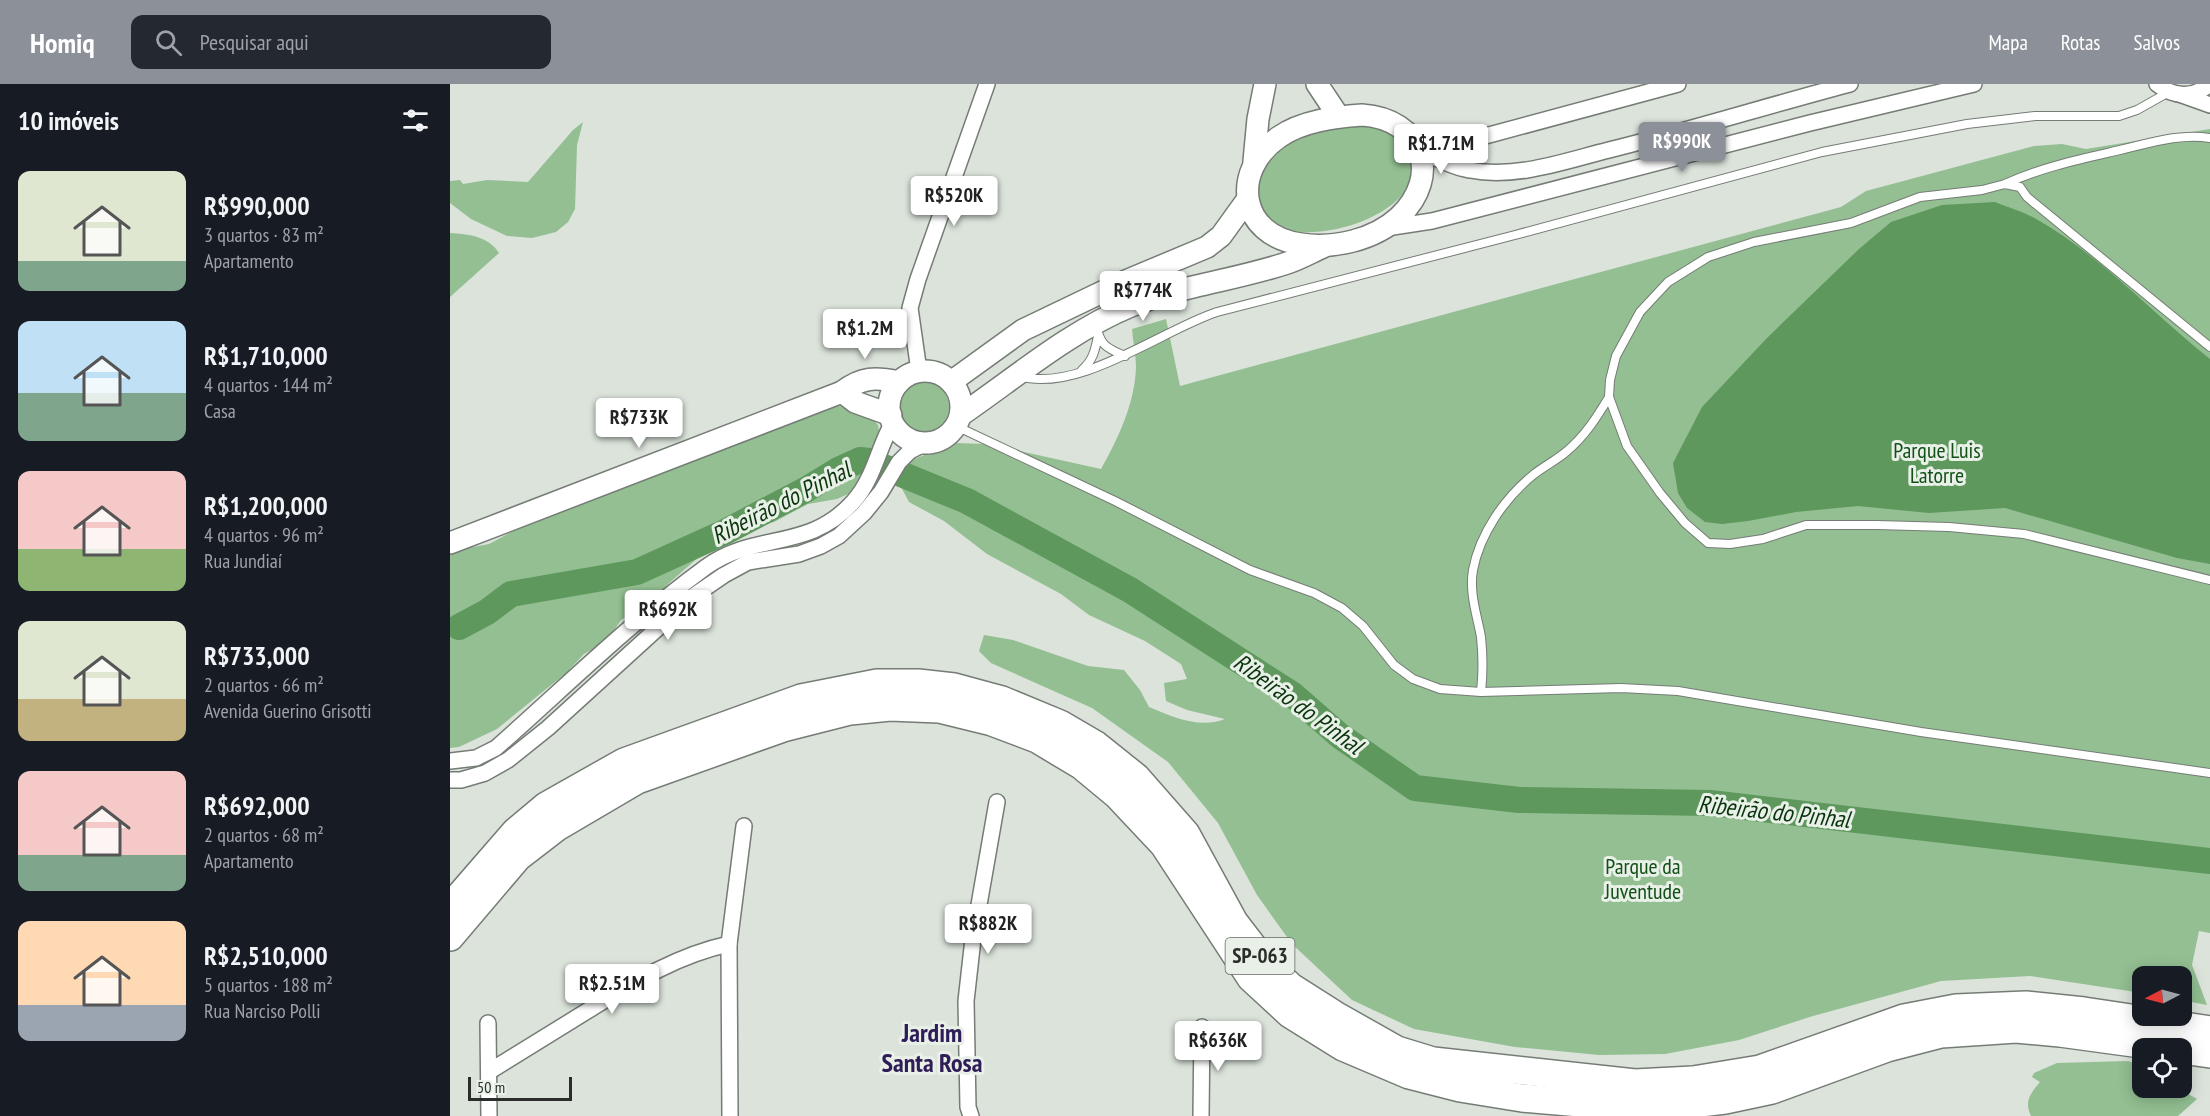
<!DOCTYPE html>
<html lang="pt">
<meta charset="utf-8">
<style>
:root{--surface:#171b24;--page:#242831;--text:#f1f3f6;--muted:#9ea1a6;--accent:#8c9099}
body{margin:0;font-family:"PT Sans Narrow",sans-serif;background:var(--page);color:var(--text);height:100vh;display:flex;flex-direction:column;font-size:22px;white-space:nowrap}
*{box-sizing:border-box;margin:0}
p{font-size:20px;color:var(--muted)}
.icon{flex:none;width:33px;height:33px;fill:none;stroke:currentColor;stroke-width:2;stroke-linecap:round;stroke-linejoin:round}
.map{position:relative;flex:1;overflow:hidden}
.panel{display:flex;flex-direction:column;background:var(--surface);width:450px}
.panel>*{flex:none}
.needle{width:39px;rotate:264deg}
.fabs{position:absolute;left:1682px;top:882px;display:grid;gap:12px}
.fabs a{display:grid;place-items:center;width:60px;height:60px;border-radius:12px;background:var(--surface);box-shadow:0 3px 15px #0003;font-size:30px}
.scale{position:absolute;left:18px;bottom:15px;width:104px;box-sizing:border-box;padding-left:6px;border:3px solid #2a2d2a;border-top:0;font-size:16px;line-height:21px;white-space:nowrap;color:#2a2d2a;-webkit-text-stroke:4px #e8f0e8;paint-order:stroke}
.price{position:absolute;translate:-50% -51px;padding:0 14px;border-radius:6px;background:#fff;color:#222;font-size:20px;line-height:39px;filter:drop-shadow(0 2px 3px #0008)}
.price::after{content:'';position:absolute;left:50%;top:36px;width:18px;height:14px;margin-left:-9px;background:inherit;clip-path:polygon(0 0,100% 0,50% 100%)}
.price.active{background:var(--accent);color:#fff}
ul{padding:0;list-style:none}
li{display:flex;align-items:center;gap:18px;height:150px;padding:0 18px}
li span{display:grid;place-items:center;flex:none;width:168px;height:120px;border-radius:12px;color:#555}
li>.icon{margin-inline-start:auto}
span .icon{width:72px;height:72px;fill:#fffc;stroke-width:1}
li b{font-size:26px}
h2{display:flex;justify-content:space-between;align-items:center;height:72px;padding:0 18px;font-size:26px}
header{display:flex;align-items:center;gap:36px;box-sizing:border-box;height:84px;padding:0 30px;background:var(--accent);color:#fff}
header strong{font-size:28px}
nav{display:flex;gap:33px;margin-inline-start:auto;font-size:21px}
.search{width:420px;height:54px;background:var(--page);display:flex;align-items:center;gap:15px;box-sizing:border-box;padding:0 21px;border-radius:12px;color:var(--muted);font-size:22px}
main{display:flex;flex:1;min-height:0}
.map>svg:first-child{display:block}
</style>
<header>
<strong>Homiq</strong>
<div class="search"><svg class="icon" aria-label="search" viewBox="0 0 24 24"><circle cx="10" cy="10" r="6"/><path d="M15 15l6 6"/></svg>Pesquisar aqui</div>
<nav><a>Mapa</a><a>Rotas</a><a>Salvos</a></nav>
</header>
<main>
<section class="panel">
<h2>10 imóveis<svg class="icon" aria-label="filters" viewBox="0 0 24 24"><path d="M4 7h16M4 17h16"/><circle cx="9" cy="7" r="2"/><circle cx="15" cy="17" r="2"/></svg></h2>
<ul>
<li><span style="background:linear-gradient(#dfe7d0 75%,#7fa58c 0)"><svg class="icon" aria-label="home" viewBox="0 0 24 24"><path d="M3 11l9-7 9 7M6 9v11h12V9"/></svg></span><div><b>R$990,000</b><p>3 quartos · 83 m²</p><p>Apartamento</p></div></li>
<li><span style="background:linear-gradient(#bfe0f5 60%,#7fa58c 0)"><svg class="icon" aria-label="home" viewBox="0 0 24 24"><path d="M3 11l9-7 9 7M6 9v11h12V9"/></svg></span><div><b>R$1,710,000</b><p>4 quartos · 144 m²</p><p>Casa</p></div></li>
<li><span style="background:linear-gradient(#f6c9c9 65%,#8fb573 0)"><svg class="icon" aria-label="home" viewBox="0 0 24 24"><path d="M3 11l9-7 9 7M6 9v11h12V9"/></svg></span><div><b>R$1,200,000</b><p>4 quartos · 96 m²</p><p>Rua Jundiaí</p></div></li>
<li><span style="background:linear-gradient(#dfe7d0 65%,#c2b280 0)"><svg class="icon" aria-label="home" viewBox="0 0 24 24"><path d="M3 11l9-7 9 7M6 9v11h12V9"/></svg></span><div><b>R$733,000</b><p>2 quartos · 66 m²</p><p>Avenida Guerino Grisotti</p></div></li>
<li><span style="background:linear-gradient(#f6c9c9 70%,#7fa58c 0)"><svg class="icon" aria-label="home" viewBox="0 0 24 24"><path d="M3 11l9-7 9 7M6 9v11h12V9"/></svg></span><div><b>R$692,000</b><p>2 quartos · 68 m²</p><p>Apartamento</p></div></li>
<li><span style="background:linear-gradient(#ffd9b3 70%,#9aa5b1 0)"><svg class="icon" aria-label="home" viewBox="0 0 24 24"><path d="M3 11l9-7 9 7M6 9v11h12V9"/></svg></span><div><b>R$2,510,000</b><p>5 quartos · 188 m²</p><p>Rua Narciso Polli</p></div></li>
</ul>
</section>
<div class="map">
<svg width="1760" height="1032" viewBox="0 0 1760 1032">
<rect width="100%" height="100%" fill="#dbe3db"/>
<g fill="#93bf92">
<path d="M133,38l-6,23 -2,64 -7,13 -12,10 -24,6 -25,-2 -36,-17 -21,-16v-22l10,-1 3,4 24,-4 41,2 45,-52z"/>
<path d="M883,41c15,0 32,-2 46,1 8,1 21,13 25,19 40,59 -75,99 -117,84 -13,-4 -23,-15 -27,-28 -9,-26 12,-51 34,-63 12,-6 27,-9 39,-13z"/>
<path d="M1760,45v804l-11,-2 -7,34 15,40 -26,-5v-24h-39v17l-112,-17 -89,5 -128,35 -74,24 -74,14 -66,1 -84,-8 -101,-18 -62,-29 -60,-56 -35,-49 -39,-72 -50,-61 -76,-54 -101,-45 -12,-12 5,-16 29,5 75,26 36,4 16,20 9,17c24,10 50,22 76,12l-38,-9 -21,-9 -2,-18 23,-4 -6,-15 -36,-23 -56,-26 -28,-21 -74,-40 -43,-33 -35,-19 -9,-17 7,-23 47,-19 33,1 114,25c17,-30 34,-66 35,-102 0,-12 -3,-25 -4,-38l34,-10 14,67 661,-179 25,-16 168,-45 28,-2 24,5z"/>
<path d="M0,149c18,1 38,3 49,20l-49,44z"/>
<circle cx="474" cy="323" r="25"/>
<path d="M384,322l19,1 14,6 11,12 2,10 -25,56 -18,8 -29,5 -34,18 -50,13 -55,48 -18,20 -30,17 -15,22 -22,12 -17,18 -70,57 -38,18 -9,1v-203l18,3 21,-4 45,-24z"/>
<path d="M1678,977l14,5v22h36l19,11 -19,17h-147c-7,-15 -1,-22 9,-34l-8,-5 2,-4 23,-10z"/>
</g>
<path fill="#5e985d" d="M1545,118c14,6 30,10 43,18 64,37 114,93 172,139v205l-33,-6 -172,-50 -76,5 -71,-7 -62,6 -48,9 -26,3 -17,-2 -18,-14 -9,-15 -5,-30 29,-56 65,-69 92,-89 32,-27 51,-17z"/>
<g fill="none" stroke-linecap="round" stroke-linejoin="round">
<path stroke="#5e985d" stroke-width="26" d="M9,543l28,-15 24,-18 126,-22 88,-40 82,-43 31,-19 22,-10 9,1 98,40 163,89 163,105 47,41 75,52 104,12 191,3 500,58"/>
<defs>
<g id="service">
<path d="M1555,100c37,-17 76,-25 115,-34 30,-7 59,-17 90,-12"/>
<path d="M646,241c4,20 10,23 29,31"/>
<path d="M1760,263l-183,-150 -7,-10 -15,-3 -23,6 -62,7 -69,26 -97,19 -46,15 -40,25 -28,30 -24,44 -6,24 -1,17 18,49 33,47 25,30 23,20 22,1 33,-5 43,-14h71l72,2 75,7 186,46"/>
<path d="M632,286c11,-10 13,-19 16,-34"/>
<path d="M569,292c59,18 143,-46 198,-64l298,-77 307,-83 145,-28 68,-8h84l18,-6 32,-18"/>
<path d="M506,342l159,75 135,69 64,23 28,15 21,18 31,39 19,14 27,10 41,3 140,-4 57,3 243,41 289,41"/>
<path d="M1031,608c2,-18 2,-36 0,-55 -4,-22 -12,-44 -8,-67 7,-37 32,-72 60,-95 11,-9 24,-15 34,-24 18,-15 30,-34 42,-54"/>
</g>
<g id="minor">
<path d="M1707,0c16,13 37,15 52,0"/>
<path d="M1732,11l28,10"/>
<path d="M964,54l23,6 15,1 226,-61"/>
<path d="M969,66c17,8 33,17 51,20 46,9 95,-9 139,-20 81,-20 161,-45 241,-66"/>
<path d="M936,144l46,-7 378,-98 164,-39"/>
<path d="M469,287l-9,-63 8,-29 69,-195"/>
<path d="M0,677l26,-3 20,-10c68,-60 136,-127 210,-181 50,-36 102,-15 147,-65 21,-23 25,-54 40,-80"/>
<path d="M0,696h11l24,-7 23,-13 40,-32 144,-131 32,-22 24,-13 51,-8 22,-8 18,-10 25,-23 17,-21 18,-30 11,-11 16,-8"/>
<path d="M38,939l1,93"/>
<path d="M40,987c34,-21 68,-42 102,-63 44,-27 86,-53 137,-64"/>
<path d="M280,1032l-1,-172 15,-118"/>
<path d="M521,1032l-3,-9 -2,-106 7,-62 24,-137"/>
<path d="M751,1032l1,-89"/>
</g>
<g id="secondary">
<path d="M867,0l22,33"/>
<path d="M912,31c60,4 81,60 37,102 -25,23 -65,32 -98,27 -62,-8 -71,-73 -22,-107 23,-16 56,-20 83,-22z"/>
<path d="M804,77l4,-42 7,-35"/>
<circle cx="475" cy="323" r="36"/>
<path d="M501,298l72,-52 98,-47 86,-36 14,-11 26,-36"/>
<path d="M392,308l13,10 36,13"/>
<path d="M511,331c54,-37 109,-84 170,-109 52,-21 107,-26 159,-44 11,-4 22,-10 33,-15"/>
<path d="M0,459l392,-151c20,-15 33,-15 57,-10"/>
</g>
<g id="motorway">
<path d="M0,823l65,-75 31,-26 78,-44 177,-64 76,-15h41l36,4 48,13 58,24 36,21 40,32 50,57 48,88 30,39 27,26 44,28 62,35 36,11 202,22 58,-3 67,-11 144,-51 52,-10 70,-3 58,6 126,19"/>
<path d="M0,853l68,-80 39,-30 80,-47 146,-52 67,-17 40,-4 49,2 53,13 45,17 45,27 35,29 47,50 87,133 39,36 53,33 66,28 51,13 62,10 81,7 74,1 48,-6 47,-10 115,-42 54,-14 75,-5 44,4 110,15"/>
<path d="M1731,966l29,4"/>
</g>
</defs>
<use href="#service" stroke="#757c75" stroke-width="10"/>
<use href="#minor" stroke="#757c75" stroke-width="18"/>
<use href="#secondary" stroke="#757c75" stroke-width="24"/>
<use href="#motorway" stroke="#757c75" stroke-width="30"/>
<use href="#service" stroke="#fff" stroke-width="8"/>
<use href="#minor" stroke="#fff" stroke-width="15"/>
<use href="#secondary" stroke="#fff" stroke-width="21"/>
<use href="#motorway" stroke="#fff" stroke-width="27"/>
</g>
<g text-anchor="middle" stroke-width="6" stroke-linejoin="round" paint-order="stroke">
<rect fill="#e8f0e8" stroke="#636863" stroke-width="1.5" x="775.5" y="854" width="69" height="36" rx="4.5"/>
<g font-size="21" font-weight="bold" fill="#2a2d2a">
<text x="810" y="879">SP-063</text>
</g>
<g font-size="22" fill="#125017" stroke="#e8f0e8">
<text x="1487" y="374">Parque Luis<tspan x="1487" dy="25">Latorre</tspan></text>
<text x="1193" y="790">Parque da<tspan x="1193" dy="25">Juventude</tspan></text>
</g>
<g font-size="24" font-style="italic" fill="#09340c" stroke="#e8f0e8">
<text transform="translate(331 419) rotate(-27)" y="8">Ribeirão do Pinhal</text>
<text transform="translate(848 620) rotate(36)" y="8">Ribeirão do Pinhal</text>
<text transform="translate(1324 728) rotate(6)" y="8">Ribeirão do Pinhal</text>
</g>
<g font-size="26" font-weight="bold" fill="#2f1d57" stroke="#e8f0e8">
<text x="482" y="958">Jardim<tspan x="482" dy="30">Santa Rosa</tspan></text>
</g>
</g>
</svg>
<div class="fabs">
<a><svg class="needle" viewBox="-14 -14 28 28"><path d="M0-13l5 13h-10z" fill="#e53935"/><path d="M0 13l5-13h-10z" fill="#9ea1a6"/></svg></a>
<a><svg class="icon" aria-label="locate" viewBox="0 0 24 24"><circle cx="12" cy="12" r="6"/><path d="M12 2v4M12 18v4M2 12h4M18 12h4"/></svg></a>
</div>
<div class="scale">50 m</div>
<b class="price active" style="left:1232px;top:89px">R$990K</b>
<b class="price" style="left:991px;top:91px">R$1.71M</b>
<b class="price" style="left:504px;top:143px">R$520K</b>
<b class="price" style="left:693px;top:238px">R$774K</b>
<b class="price" style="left:415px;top:276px">R$1.2M</b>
<b class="price" style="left:189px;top:365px">R$733K</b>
<b class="price" style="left:218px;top:557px">R$692K</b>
<b class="price" style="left:538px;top:871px">R$882K</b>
<b class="price" style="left:162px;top:931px">R$2.51M</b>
<b class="price" style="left:768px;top:988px">R$636K</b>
</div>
</main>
